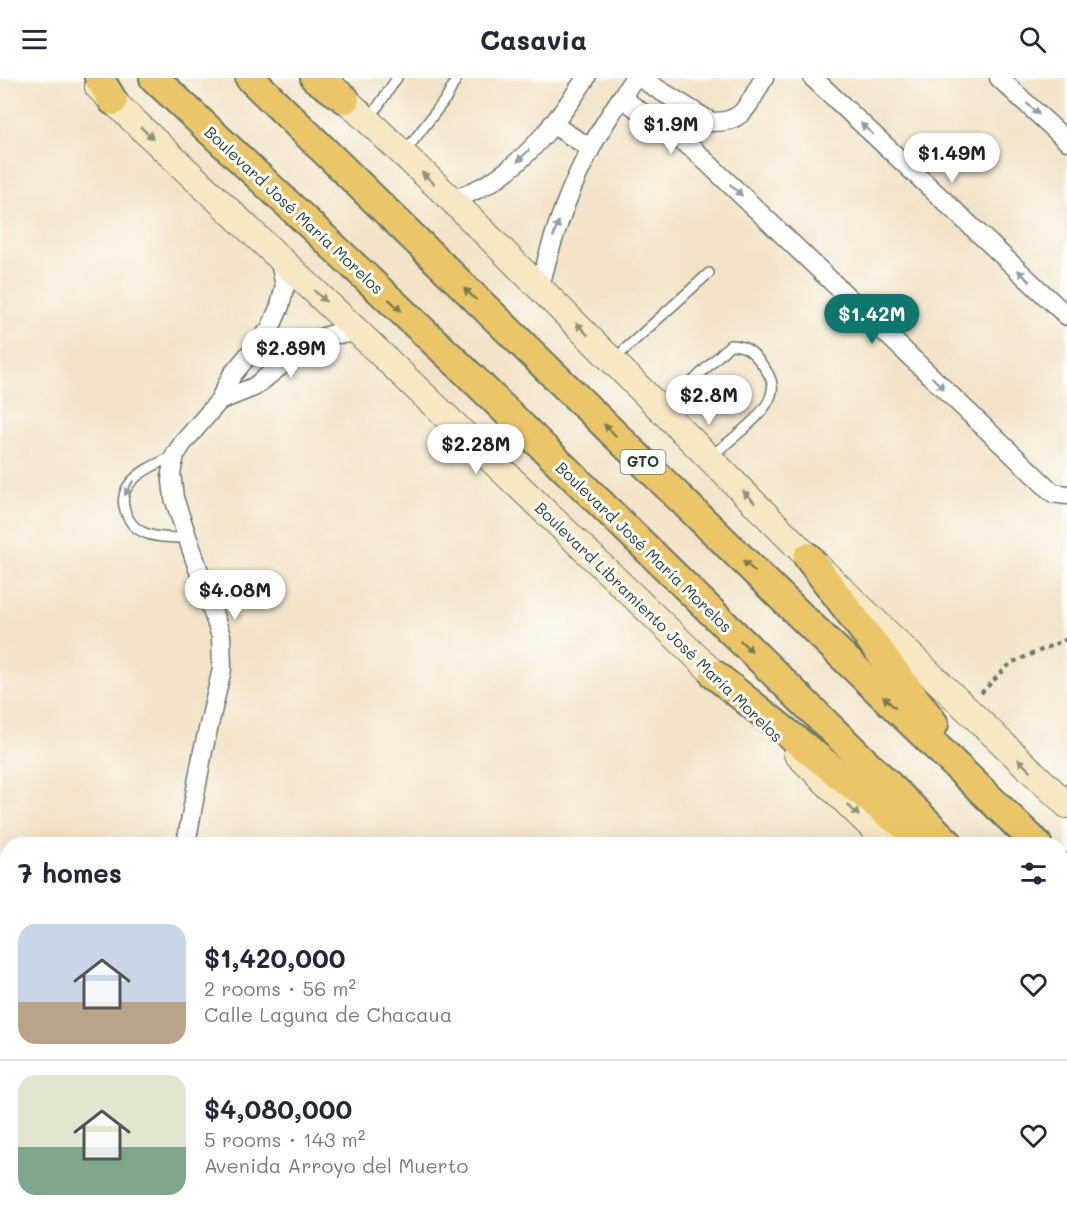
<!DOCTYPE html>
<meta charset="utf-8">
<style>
:root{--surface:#fff;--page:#f6f6f7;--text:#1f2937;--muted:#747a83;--line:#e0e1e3;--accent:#0f766e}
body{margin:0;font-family:Mali,sans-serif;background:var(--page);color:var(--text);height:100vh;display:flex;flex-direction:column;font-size:22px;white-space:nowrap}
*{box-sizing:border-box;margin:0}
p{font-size:20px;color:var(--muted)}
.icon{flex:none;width:33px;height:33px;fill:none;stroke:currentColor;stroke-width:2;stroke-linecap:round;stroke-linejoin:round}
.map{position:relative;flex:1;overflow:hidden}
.panel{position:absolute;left:0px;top:759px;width:1068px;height:384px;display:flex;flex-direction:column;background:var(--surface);border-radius:24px 24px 0 0;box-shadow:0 6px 24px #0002}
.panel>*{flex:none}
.price{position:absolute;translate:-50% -51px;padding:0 14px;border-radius:21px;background:#fff;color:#222;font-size:20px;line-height:39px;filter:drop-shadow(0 2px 3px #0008)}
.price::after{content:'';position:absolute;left:50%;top:36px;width:18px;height:14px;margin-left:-9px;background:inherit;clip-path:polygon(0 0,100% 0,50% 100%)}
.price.on{background:var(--accent);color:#fff}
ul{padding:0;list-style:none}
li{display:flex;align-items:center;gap:18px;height:150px;padding:0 18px}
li+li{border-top:2px solid var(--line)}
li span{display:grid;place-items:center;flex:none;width:168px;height:120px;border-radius:18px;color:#555}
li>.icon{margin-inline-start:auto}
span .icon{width:72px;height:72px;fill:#fffc;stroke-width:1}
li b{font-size:26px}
h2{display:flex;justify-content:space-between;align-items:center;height:72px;padding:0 18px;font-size:26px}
header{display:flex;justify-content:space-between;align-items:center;height:78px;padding:0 18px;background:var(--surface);font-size:27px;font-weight:700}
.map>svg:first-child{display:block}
</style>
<header><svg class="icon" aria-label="menu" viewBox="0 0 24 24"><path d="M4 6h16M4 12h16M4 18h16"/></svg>Casavia<svg class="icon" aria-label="search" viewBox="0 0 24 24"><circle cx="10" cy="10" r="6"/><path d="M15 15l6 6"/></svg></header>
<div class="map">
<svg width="1067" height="1143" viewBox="0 0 1067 1143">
<rect width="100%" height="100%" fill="#fdfcf7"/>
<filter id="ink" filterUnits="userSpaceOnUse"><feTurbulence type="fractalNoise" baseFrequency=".0167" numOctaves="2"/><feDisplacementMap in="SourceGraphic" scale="12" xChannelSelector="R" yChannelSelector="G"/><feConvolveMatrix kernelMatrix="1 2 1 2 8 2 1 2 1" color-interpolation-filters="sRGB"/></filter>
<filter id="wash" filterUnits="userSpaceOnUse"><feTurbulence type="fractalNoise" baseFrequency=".008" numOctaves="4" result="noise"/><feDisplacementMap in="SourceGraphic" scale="24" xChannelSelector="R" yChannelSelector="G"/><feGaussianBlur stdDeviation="1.35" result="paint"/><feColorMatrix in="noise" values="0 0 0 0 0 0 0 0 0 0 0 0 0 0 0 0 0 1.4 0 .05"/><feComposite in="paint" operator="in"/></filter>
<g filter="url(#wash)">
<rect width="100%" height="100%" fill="#f3e3c8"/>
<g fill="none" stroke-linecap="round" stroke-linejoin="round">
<path stroke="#4ab9c2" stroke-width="7" d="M765,1143l5,-7"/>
</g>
</g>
<g filter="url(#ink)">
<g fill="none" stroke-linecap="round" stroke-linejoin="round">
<defs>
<g id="lane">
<path d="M370,40l27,-40"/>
<path d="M404,75l43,-56 10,-19"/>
<path d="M613,282l96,-87"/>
<path d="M664,331l66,-64c15,0 22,6 31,18 4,5 10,14 11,21 5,25 -45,58 -62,73"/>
<path d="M173,378c-13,7 -30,13 -40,24 -8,8 -12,19 -8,30 8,29 38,28 63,28"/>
<path d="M842,1143l5,-7"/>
</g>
<g id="street">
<path d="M640,0l71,44c34,1 37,-18 53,-44"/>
<path d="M813,0l254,238"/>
<path d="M999,0l68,63"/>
<path d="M622,20l72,52 359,343 14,2"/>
<path d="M552,46l38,24"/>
<path d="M453,123c13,-7 26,-12 38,-19 39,-24 70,-66 95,-104"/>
<path d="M540,208c12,-48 27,-93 50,-136 12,-25 29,-48 44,-72"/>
<path d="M219,323l35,-14 58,-46 21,-7 26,-1"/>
<path d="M186,766l17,-93 19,-82 -1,-33 -47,-138 -3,-25 4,-18 8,-12 36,-42 13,-26 38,-46 10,-23 5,-21 -6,-27"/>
<path d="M0,955l8,4"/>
<path d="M280,1136l12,7"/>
<path d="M8,1143l5,-7"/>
<path d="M159,1143l4,-7"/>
<path d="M806,1143l4,-7"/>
</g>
<g id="secondary">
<path d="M329,6l124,117 355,356 259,248"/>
<path d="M98,9l261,246 371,356"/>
<path d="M797,676l92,90"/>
<path d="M1060,931l7,6"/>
</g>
<g id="primary">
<path d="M99,0l14,23"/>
<path d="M154,0l303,285 492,481"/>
<path d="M250,0l526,514 261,252"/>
<path d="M315,0l30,21"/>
<path d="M808,479l126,167"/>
<path d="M715,597l177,142 34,22"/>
<path d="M1060,789l7,6"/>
<path d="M1060,872l7,6"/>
</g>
</defs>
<use href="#lane" stroke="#697768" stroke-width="12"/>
<use href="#street" stroke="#697768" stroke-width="21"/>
<use href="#secondary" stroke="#697768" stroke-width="28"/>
<use href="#primary" stroke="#697768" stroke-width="32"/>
<path stroke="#697768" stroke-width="4" stroke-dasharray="4.5 4.5" stroke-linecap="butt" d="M981,615l30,-30 56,-24"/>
<use href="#lane" stroke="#fff" stroke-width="9"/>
<use href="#street" stroke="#fff" stroke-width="18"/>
<use href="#secondary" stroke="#f7e8c3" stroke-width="26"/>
<use href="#primary" stroke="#ebc669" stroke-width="28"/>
</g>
<defs><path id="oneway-solid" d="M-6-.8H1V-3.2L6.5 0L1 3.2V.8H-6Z" transform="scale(1.5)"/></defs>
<g fill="#8f9e9a">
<use href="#oneway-solid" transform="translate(1033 31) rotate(43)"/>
<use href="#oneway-solid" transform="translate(867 51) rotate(-137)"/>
<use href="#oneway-solid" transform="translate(523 78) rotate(135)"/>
<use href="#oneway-solid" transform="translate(736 112) rotate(44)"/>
<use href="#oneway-solid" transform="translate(556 151) rotate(-71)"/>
<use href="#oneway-solid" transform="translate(1024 198) rotate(-137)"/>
<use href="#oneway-solid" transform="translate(938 305) rotate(44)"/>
<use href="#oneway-solid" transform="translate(129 410) rotate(120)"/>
</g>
<g fill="#8b927c">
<use href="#oneway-solid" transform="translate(147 55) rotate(43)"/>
<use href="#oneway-solid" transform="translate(428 100) rotate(-138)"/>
<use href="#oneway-solid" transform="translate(320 218) rotate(43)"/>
<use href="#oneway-solid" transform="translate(582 251) rotate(-134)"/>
<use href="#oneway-solid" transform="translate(749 419) rotate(-135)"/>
<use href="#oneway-solid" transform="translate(1024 687) rotate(-136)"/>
<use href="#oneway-solid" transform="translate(853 732) rotate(44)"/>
</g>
<g fill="#7b7b4c">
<use href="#oneway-solid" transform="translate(470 216) rotate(-136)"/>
<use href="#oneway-solid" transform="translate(395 227) rotate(43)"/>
<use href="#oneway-solid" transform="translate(610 352) rotate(-136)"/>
<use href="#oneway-solid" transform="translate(749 488) rotate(-136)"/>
<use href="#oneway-solid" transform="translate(746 568) rotate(44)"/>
<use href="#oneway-solid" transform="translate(889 624) rotate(-136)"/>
</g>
</g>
<g text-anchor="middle" stroke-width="6" stroke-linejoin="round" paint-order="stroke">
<rect fill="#fdfcf7" stroke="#62766e" stroke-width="1.5" x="620.5" y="372" width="45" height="24" rx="4.5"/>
<g font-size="15" font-weight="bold" fill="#1f3d34">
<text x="643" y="389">GTO</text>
</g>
<g font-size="16" fill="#1f3d34" stroke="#fdfcf7">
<text transform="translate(294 132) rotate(43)" y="6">Boulevard José María Morelos</text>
<text transform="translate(644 469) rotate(44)" y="6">Boulevard José María Morelos</text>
<text transform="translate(659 544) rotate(44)" y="6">Boulevard Libramiento José María Morelos</text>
</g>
</g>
</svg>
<b class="price" style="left:671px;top:77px">$1.9M</b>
<b class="price" style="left:952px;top:106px">$1.49M</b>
<b class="price on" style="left:872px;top:267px">$1.42M</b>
<b class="price" style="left:291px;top:301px">$2.89M</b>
<b class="price" style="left:709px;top:348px">$2.8M</b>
<b class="price" style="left:476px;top:397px">$2.28M</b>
<b class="price" style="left:235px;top:543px">$4.08M</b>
<section class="panel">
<h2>7 homes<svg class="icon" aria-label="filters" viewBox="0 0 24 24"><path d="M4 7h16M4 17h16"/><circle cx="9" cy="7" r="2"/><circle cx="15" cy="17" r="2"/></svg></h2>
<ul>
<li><span style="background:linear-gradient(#c9d6e8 65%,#b9a48a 0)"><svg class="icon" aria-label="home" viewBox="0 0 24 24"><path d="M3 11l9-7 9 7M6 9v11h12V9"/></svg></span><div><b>$1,420,000</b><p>2 rooms · 56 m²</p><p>Calle Laguna de Chacaua</p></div><svg class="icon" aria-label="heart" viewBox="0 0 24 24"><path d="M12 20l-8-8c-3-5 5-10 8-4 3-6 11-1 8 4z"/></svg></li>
<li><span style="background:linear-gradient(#dfe7d0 60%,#7fa58c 0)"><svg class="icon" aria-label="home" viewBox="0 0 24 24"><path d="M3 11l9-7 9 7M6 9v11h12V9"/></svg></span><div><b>$4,080,000</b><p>5 rooms · 143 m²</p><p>Avenida Arroyo del Muerto</p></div><svg class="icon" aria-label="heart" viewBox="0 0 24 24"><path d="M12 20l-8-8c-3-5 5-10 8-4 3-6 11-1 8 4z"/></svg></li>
</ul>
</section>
</div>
